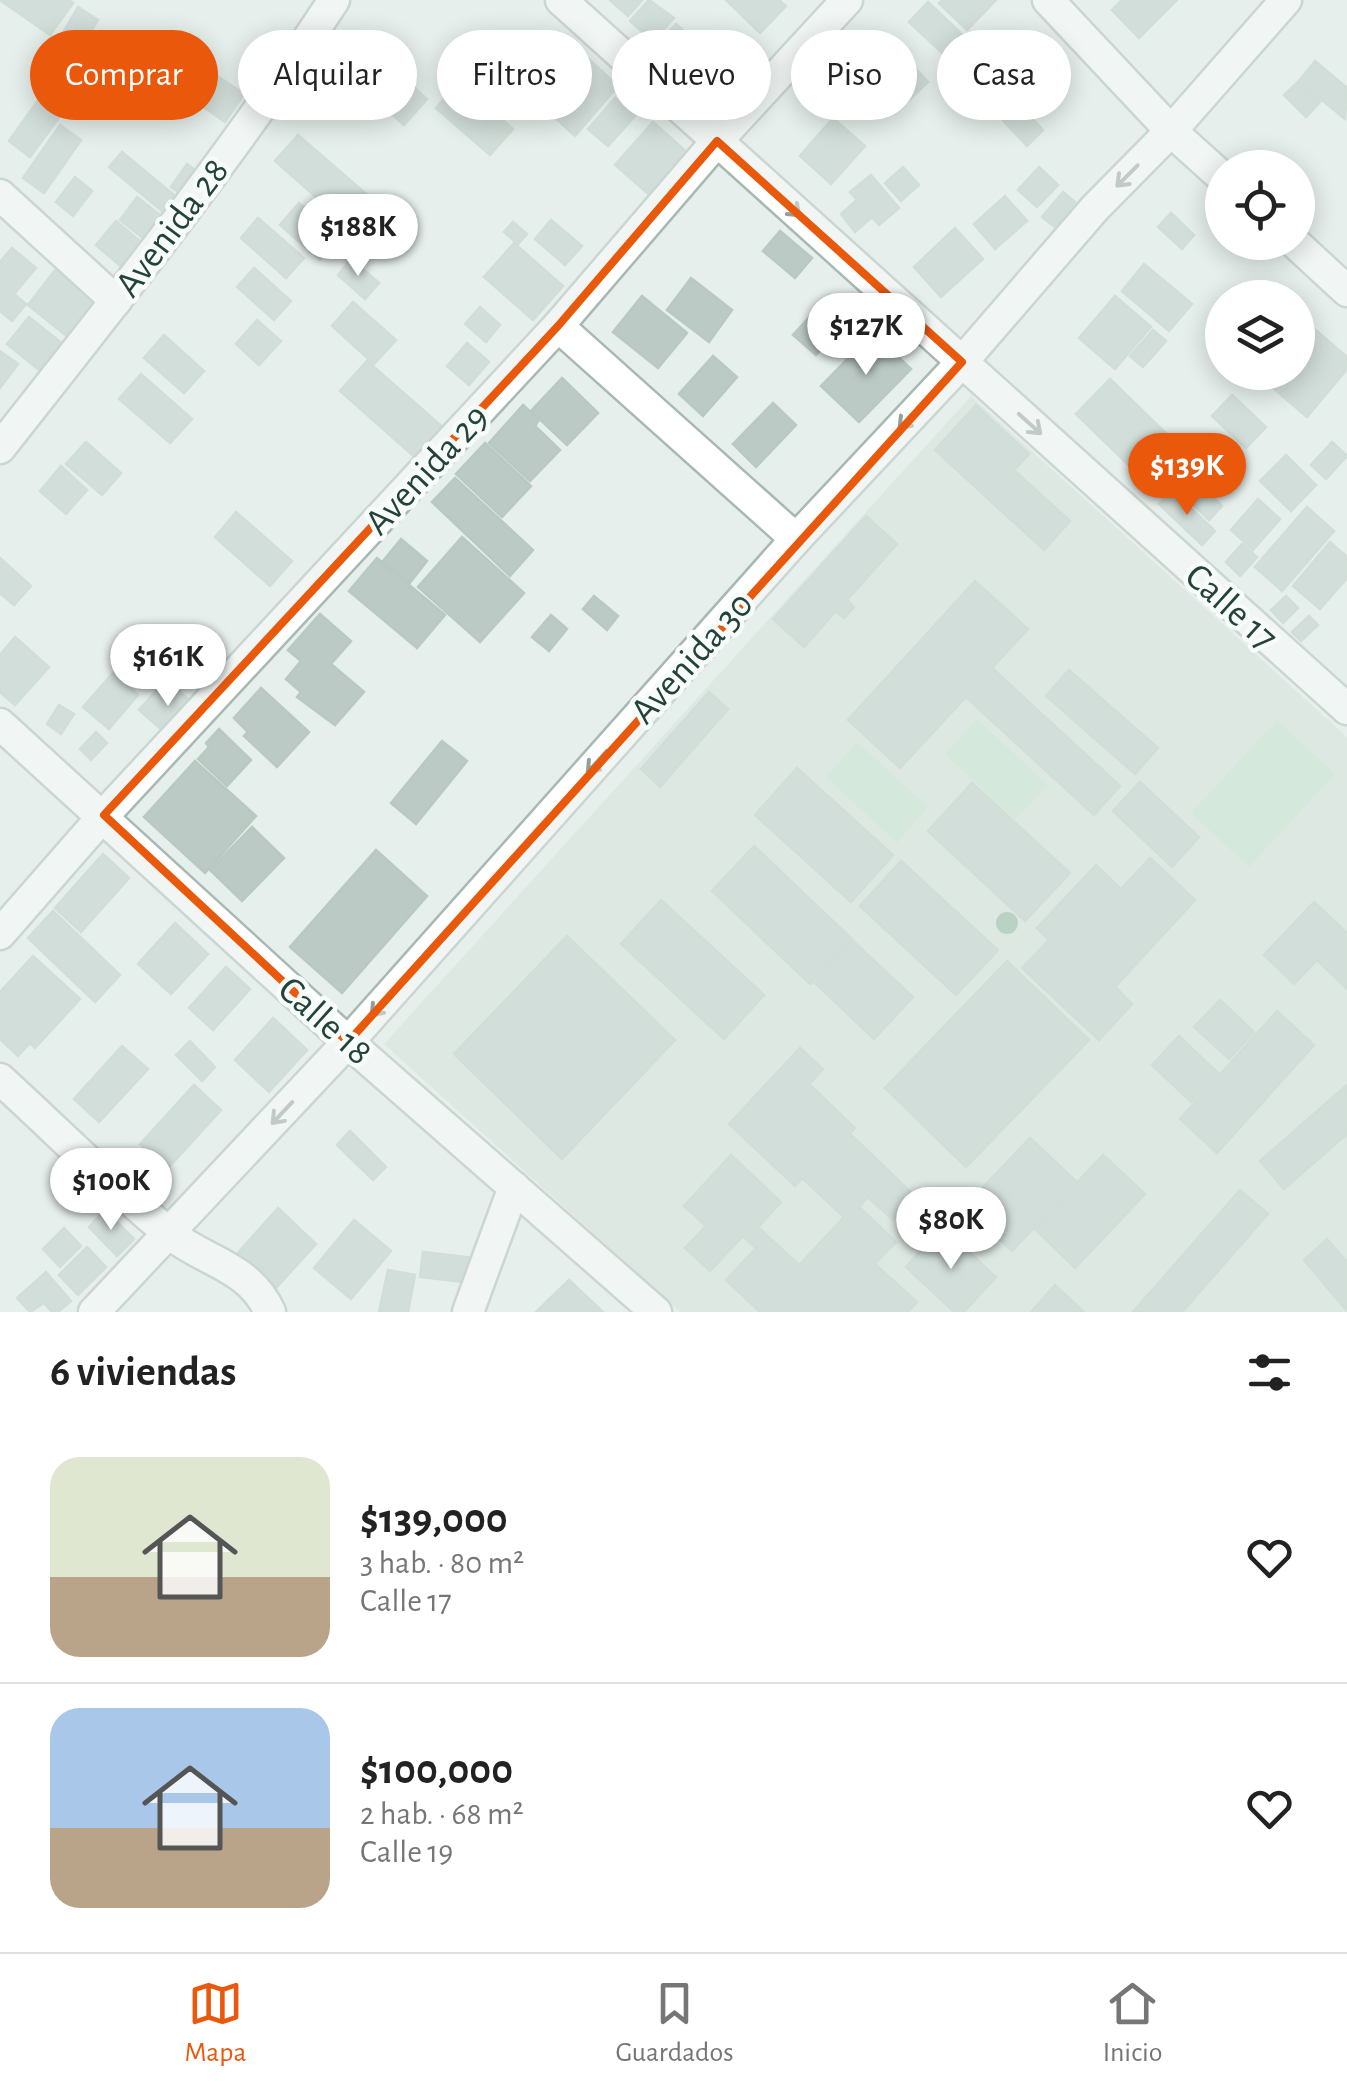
<!DOCTYPE html>
<html lang="es">
<meta charset="utf-8">
<style>
:root{--surface:#fff;--page:#f6f6f6;--text:#222;--muted:#767676;--line:#e0e0e0;--accent:#ea580c}
body{margin:0;font-family:"Alegreya Sans",sans-serif;background:var(--page);color:var(--text);height:100vh;display:flex;flex-direction:column;font-size:38px;white-space:nowrap}
*{box-sizing:border-box;margin:0}
p{font-size:32px;color:var(--muted)}
.icon{flex:none;width:55px;height:55px;fill:none;stroke:currentColor;stroke-width:2;stroke-linecap:round;stroke-linejoin:round}
.map{position:relative;height:1312px;overflow:hidden}
.sheet{display:flex;flex-direction:column;background:var(--surface);flex:1}
.sheet>*{flex:none}
.guide{position:absolute;left:30px;top:30px;width:1288px;height:90px;display:flex;gap:20px}
.tools{position:absolute;left:1205px;top:150px;display:grid;gap:20px}
.tools a{display:grid;place-items:center;width:110px;height:110px;border-radius:50%;background:var(--surface);box-shadow:0 5px 25px #0003;font-size:50px}
.price{position:absolute;translate:-50% -85px;padding:0 22px;border-radius:35px;background:#fff;color:#222;font-size:32px;line-height:65px;filter:drop-shadow(0 2px 5px #0008)}
.price::after{content:'';position:absolute;left:50%;top:60px;width:30px;height:22px;margin-left:-15px;background:inherit;clip-path:polygon(0 0,100% 0,50% 100%)}
.price.current{background:var(--accent);color:#fff}
ul{padding:0;list-style:none}
li{display:flex;align-items:center;gap:30px;height:250px;padding:0 50px}
li+li{border-top:2px solid var(--line)}
li span{display:grid;place-items:center;flex:none;width:280px;height:200px;border-radius:30px;color:#555}
li>.icon{margin-inline-start:auto}
span .icon{width:120px;height:120px;fill:#fffc;stroke-width:1}
li b{font-size:42px}
h2{display:flex;justify-content:space-between;align-items:center;height:120px;padding:0 50px;font-size:42px}
.tag{padding:0 35px;border-radius:45px;background:var(--surface);box-shadow:0 5px 25px #0003;font-size:35px;line-height:90px}
.tag.current{background:var(--accent);color:#fff}
.tabs{display:flex;justify-content:space-around;align-items:center;height:140px;border-top:2px solid var(--line);background:var(--surface);font-size:28px;color:var(--muted)}
.tabs a{display:grid;justify-items:center;gap:5px}
.tabs .current{color:var(--accent)}
.map>svg:first-child{display:block}
</style>
<div class="map">
<svg width="1347" height="1312" viewBox="0 0 1347 1312">
<rect width="100%" height="100%" fill="#e6efeb"/>
<path fill="#d4dfda" d="M971,396l376,341v575h-667l-296,-268z"/>
<g fill="#bfe0c8">
<path d="M977,719l71,66 -33,35 -70,-66z"/>
<path d="M1277,720l58,54 -86,93 -58,-54z"/>
<path d="M857,742l71,65 -31,36 -71,-66z"/>
</g>
<g fill="#bbcac4" stroke="#b8c9c2" stroke-width="2.5">
<path d="M0,0h69l4,3 -23,32z"/>
<path d="M610,0h32l-14,16z"/>
<path d="M649,0l25,18 -21,23 -23,-20z"/>
<path d="M726,0h53l7,6 -26,27z"/>
<path d="M943,0h53l-29,30 -28,-27z"/>
<path d="M1122,0h55l-38,38 -27,-28z"/>
<path d="M928,2l45,43 -18,20 -46,-43z"/>
<path d="M78,7l20,13 -23,38 -20,-12z"/>
<path d="M676,24l31,28 -20,22 -31,-28z"/>
<path d="M881,32l47,50 -29,28 -47,-49z"/>
<path d="M582,53l36,33 -43,50 -36,-33z"/>
<path d="M354,59l14,12 -12,13 -14,-12z"/>
<path d="M1315,61l32,27 -2,31 -46,-38z"/>
<path d="M197,62l47,32 -19,28 -47,-33z"/>
<path d="M388,64l39,35 -23,26 -39,-34z"/>
<path d="M459,81l54,48 -23,26 -54,-47z"/>
<path d="M1299,81l21,21 -14,15 -22,-22z"/>
<path d="M615,98l20,18 -27,30 -20,-17z"/>
<path d="M39,99l22,16 -31,42 -21,-16z"/>
<path d="M1018,103l25,27 -16,16 -26,-28z"/>
<path d="M833,118l32,28 -34,38 -31,-28z"/>
<path d="M653,122l45,40 -37,43 -46,-40z"/>
<path d="M60,125l21,15 -37,53 -21,-15z"/>
<path d="M298,135l68,59 -23,27 -68,-60z"/>
<path d="M122,152l70,58 -13,15 -70,-58z"/>
<path d="M187,164l16,12 -16,22 -16,-11z"/>
<path d="M903,167l16,18 -18,16 -16,-18z"/>
<path d="M1039,167l19,18 -21,22 -19,-17z"/>
<path d="M871,175l28,33 -20,17 -7,-8 -17,15 -14,-18 16,-14 -7,-8z"/>
<path d="M75,177l17,14 -19,25 -17,-14z"/>
<path d="M1063,192l12,10 -20,25 -13,-10z"/>
<path d="M1005,196l22,25 -32,28 -21,-25z"/>
<path d="M137,197l42,33 -18,22 -41,-32z"/>
<path d="M299,203l40,35 -19,22 -40,-35z"/>
<path d="M1171,213l23,22 -12,14 -24,-22z"/>
<path d="M258,218l46,40 -18,20 -45,-40z"/>
<path d="M551,220l31,26 -17,19 -30,-26z"/>
<path d="M116,221l43,36 -21,24 -42,-36z"/>
<path d="M513,222l14,12 -9,10 -14,-12z"/>
<path d="M955,228l28,31 -42,38 -27,-30z"/>
<path d="M780,231l32,27 -17,20 -32,-27z"/>
<path d="M514,243l49,43 -30,34 -49,-43z"/>
<path d="M12,248l24,20 -22,26 12,10 -14,17 -12,-10v-49z"/>
<path d="M351,259l28,24 -14,16 -27,-24z"/>
<path d="M1144,264l48,40 -23,27 -47,-40z"/>
<path d="M254,268l37,33 -17,19 -37,-33z"/>
<path d="M56,269l55,45 -28,35 -55,-44z"/>
<path d="M691,278l41,32 -23,32 -42,-32z"/>
<path d="M642,296l45,37 -29,35 -45,-36z"/>
<path d="M829,296l22,20 -35,39 -23,-20z"/>
<path d="M1115,296l36,31 -36,42 -36,-31z"/>
<path d="M353,302l43,38 -22,24 -42,-38z"/>
<path d="M480,307l20,18 -14,17 -21,-18z"/>
<path d="M29,317l41,33 -21,28 -42,-34z"/>
<path d="M257,320l24,21 -22,24 -23,-21z"/>
<path d="M1312,327l35,30v12l-40,48 -41,-35 8,-10h24v-27z"/>
<path d="M1153,330l13,11 -23,26 -13,-11z"/>
<path d="M873,333l38,36 -52,53 -38,-36z"/>
<path d="M164,335l40,36 -20,22 -40,-35z"/>
<path d="M467,343l22,19 -20,23 -22,-19z"/>
<path d="M0,351l18,13 -18,24z"/>
<path d="M713,356l24,21 -34,39 -24,-22z"/>
<path d="M367,361l78,68 -27,31 -78,-69z"/>
<path d="M141,374l51,45 -22,24 -51,-44z"/>
<path d="M562,378l36,35 -31,32 -36,-34z"/>
<path d="M1110,379l70,68 -34,35 -70,-68z"/>
<path d="M1232,395l34,32 -20,21 -34,-32z"/>
<path d="M773,403l23,22 -40,42 -23,-23z"/>
<path d="M523,405l16,15 -4,6 25,24 -30,31 -41,-38z"/>
<path d="M976,405l53,49 -15,16 56,51 -26,29 -109,-100z"/>
<path d="M86,442l35,31 -19,22 -36,-31z"/>
<path d="M1332,442l15,14 -21,23 -15,-14z"/>
<path d="M485,443l46,43 -29,31 -46,-43z"/>
<path d="M1286,455l30,30 -25,26 -31,-30z"/>
<path d="M61,466l26,24 -21,24 -26,-23z"/>
<path d="M1189,474l33,32 -13,14 -33,-32z"/>
<path d="M455,478l78,72 -23,26 -78,-74z"/>
<path d="M1172,490l43,41 -13,14 -43,-41z"/>
<path d="M1258,499l22,20 -27,31 -22,-20z"/>
<path d="M1307,507l27,24 -52,60 -27,-24z"/>
<path d="M236,512l56,49 -22,25 -55,-49z"/>
<path d="M866,516l31,28 -50,56 7,7 -10,11 -8,-7 -32,36 -31,-28z"/>
<path d="M462,537l62,56 -44,49 -62,-55z"/>
<path d="M401,539l26,22 -18,23 -26,-23z"/>
<path d="M1330,542l17,15v21l-27,31 -27,-23z"/>
<path d="M1242,544l15,13 -17,19 -14,-14z"/>
<path d="M0,558l31,28 -17,19 -14,-12z"/>
<path d="M377,558l68,57 -28,33 -68,-57z"/>
<path d="M975,581l53,48 -36,39 128,118 -26,29 -128,-118 -66,71 -52,-48z"/>
<path d="M594,596l24,20 -11,14 -24,-21z"/>
<path d="M1286,596l12,12 -15,15 -12,-13z"/>
<path d="M320,614l31,27 -20,23 33,28 -29,33 -38,-28 4,-5 -15,-13 15,-18 -13,-11z"/>
<path d="M551,615l16,14 -18,22 -17,-14z"/>
<path d="M1309,616l9,9 -17,16 -9,-9z"/>
<path d="M15,637l34,30 -34,38 -15,-13v-37z"/>
<path d="M1069,670l89,78 -23,26 -89,-78z"/>
<path d="M113,673l25,22 -29,34 -26,-22z"/>
<path d="M166,680l31,27 -26,31 -32,-28z"/>
<path d="M261,688l48,44 -32,35 -33,-31 4,-4 -14,-14z"/>
<path d="M709,692l19,17 -68,78 -19,-18z"/>
<path d="M59,705l15,9 -13,20 -14,-10z"/>
<path d="M219,729l32,31 -24,26 -29,-27 11,-12 -3,-4z"/>
<path d="M96,732l11,11 -16,17 -11,-11z"/>
<path d="M442,741l25,20 -51,63 -25,-21z"/>
<path d="M195,761l61,55 -51,57 -61,-56z"/>
<path d="M797,768l96,87 -42,47 -96,-87z"/>
<path d="M1140,782l59,55 -27,30 -59,-56z"/>
<path d="M972,783l98,90 -45,48 -97,-90z"/>
<path d="M252,827l32,31 -42,43 -32,-31z"/>
<path d="M754,846l98,93 -42,45 -98,-93z"/>
<path d="M376,850l51,46 -85,97 -52,-46z"/>
<path d="M103,854l26,24 -48,54 -26,-24z"/>
<path d="M1150,858l45,42 -80,87 17,17 -33,36 -77,-72 27,-28 -12,-12 59,-63 25,24z"/>
<path d="M901,861l97,89 -42,45 -96,-89z"/>
<path d="M661,900l103,95 -40,44 -103,-95z"/>
<path d="M1314,902l33,31v56l-30,-29 -23,24 -30,-29z"/>
<path d="M53,911l67,64 -25,27 -67,-64z"/>
<path d="M175,923l33,31 -37,40 -33,-30z"/>
<path d="M567,936l108,104 -113,119 -108,-105z"/>
<path d="M853,941l60,56 -39,42 -59,-56z"/>
<path d="M33,956l47,43 -45,49 -5,-5 -12,13 -18,-17v-47z"/>
<path d="M1007,961l82,79 -123,127 -81,-79z"/>
<path d="M226,967l24,22 -37,41 -24,-22z"/>
<path d="M1220,1000l34,32 -25,27 -35,-32z"/>
<path d="M1277,1011l37,34 -97,108 -37,-34z"/>
<path d="M273,1018l34,32 -38,42 -34,-32z"/>
<path d="M1179,1036l39,37 -27,29 -39,-37z"/>
<path d="M190,1041l25,26 -13,14 -26,-26z"/>
<path d="M122,1046l26,23 -49,53 -25,-23z"/>
<path d="M800,1048l23,21 -14,15 46,44 -5,6 65,62 -22,24 -25,-23 -9,10 37,35 -21,22 42,38 -9,10h-148l-34,-32 30,-32 -13,-12 -33,35 -25,-23 21,-22 -22,-20 47,-51 50,47 -23,25 41,38 45,-48 -42,-39 -7,8 -66,-62z"/>
<path d="M194,1085l27,25 -52,57 -29,-23z"/>
<path d="M1347,1085v49l-63,55 -24,-28z"/>
<path d="M350,1131l36,36 -13,13 -36,-35z"/>
<path d="M1030,1138l47,44 -65,69 -47,-45z"/>
<path d="M1103,1155l42,39 -70,74 -41,-40z"/>
<path d="M1240,1190l28,24 -86,98h-49z"/>
<path d="M278,1208l38,36 -40,44 -38,-35z"/>
<path d="M105,1210l29,29 -17,17 -28,-29z"/>
<path d="M354,1220l37,31 -40,48 -37,-31z"/>
<path d="M942,1227l54,50 -32,35h-10l-48,-45z"/>
<path d="M64,1228l17,18 -21,21 -17,-18z"/>
<path d="M1327,1239l20,23v49l-43,-51z"/>
<path d="M87,1247l19,20 -28,28 -19,-20z"/>
<path d="M423,1252l52,6 -2,25 -53,-6z"/>
<path d="M388,1270l27,5 -7,37h-29z"/>
<path d="M46,1272l25,29 -13,11h-6l-8,-9 -14,9 -13,-14z"/>
<path d="M569,1280l34,32h-67z"/>
<path d="M1055,1285l29,27h-53z"/>
</g>
<g fill="none" stroke-linecap="round" stroke-linejoin="round">
<defs>
<g id="minor">
<path d="M561,0l786,709"/>
<path d="M1048,0l123,131 51,46"/>
<path d="M0,195l116,106"/>
<path d="M1294,242l53,49"/>
<path d="M558,326l238,213"/>
<path d="M0,448c115,-146 232,-292 334,-448"/>
<path d="M0,724l348,318 308,270"/>
<path d="M0,934l104,-119 454,-489 159,-185 130,-141"/>
<path d="M0,1079c56,51 111,107 170,155 37,29 79,32 100,78"/>
<path d="M94,1312l254,-270 448,-503 166,-177 133,-154 76,-77 115,-131"/>
<path d="M468,1312l46,-125"/>
</g>
</defs>
<use href="#minor" stroke="#a8b8b2" stroke-width="35"/>
<use href="#minor" stroke="#fff" stroke-width="30"/>
</g>
<circle fill="#80af93" cx="1007" cy="923" r="11"/>
<defs><path id="oneway-shaft" d="M-6 0H5M1.5-3L5.5 0L1.5 3" fill="none" stroke-width="1.6" stroke-linecap="round" stroke-linejoin="round" transform="scale(2.5)"/></defs>
<g stroke="#92a09c">
<use href="#oneway-shaft" transform="translate(1127 176) rotate(135)"/>
<use href="#oneway-shaft" transform="translate(789 206) rotate(42)"/>
<use href="#oneway-shaft" transform="translate(909 418) rotate(133)"/>
<use href="#oneway-shaft" transform="translate(1030 424) rotate(42)"/>
<use href="#oneway-shaft" transform="translate(597 762) rotate(132)"/>
<use href="#oneway-shaft" transform="translate(381 1005) rotate(132)"/>
<use href="#oneway-shaft" transform="translate(282 1113) rotate(133)"/>
</g>
<path d="M0 0H1347V1312H0ZM717,141l245,221 -614,680 -244,-227 454,-489z" fill="#e6efeb" fill-opacity=".55" fill-rule="evenodd"/>
<path fill="none" stroke="#e8590c" stroke-width="8" stroke-linejoin="round" d="M717,141l245,221 -614,680 -244,-227 454,-489z"/>
<g text-anchor="middle" stroke-width="9" stroke-linejoin="round" paint-order="stroke">
<g font-size="38" fill="#24423a" stroke="#f7fbf9">
<text transform="translate(171 227) rotate(-53)" y="13">Avenida 28</text>
<text transform="translate(426 469) rotate(-47)" y="13">Avenida 29</text>
<text transform="translate(1232 606) rotate(42)" y="13">Calle 17</text>
<text transform="translate(691 657) rotate(-48)" y="13">Avenida 30</text>
<text transform="translate(326 1020) rotate(42)" y="13">Calle 18</text>
</g>
</g>
</svg>
<div class="tools">
<a><svg class="icon" aria-label="locate" viewBox="0 0 24 24"><circle cx="12" cy="12" r="6"/><path d="M12 2v4M12 18v4M2 12h4M18 12h4"/></svg></a>
<a><svg class="icon" aria-label="layers" viewBox="0 0 24 24"><path d="M12 4l9 5-9 5-9-5zM3 14l9 5 9-5"/></svg></a>
</div>
<b class="price" style="left:358px;top:279px">$188K</b>
<b class="price" style="left:866px;top:378px">$127K</b>
<b class="price current" style="left:1187px;top:518px">$139K</b>
<b class="price" style="left:168px;top:709px">$161K</b>
<b class="price" style="left:111px;top:1233px">$100K</b>
<b class="price" style="left:951px;top:1272px">$80K</b>
<div class="guide">
<a class="tag current">Comprar</a>
<a class="tag">Alquilar</a>
<a class="tag">Filtros</a>
<a class="tag">Nuevo</a>
<a class="tag">Piso</a>
<a class="tag">Casa</a>
</div>
</div>
<section class="sheet">
<h2>6 viviendas<svg class="icon" aria-label="filters" viewBox="0 0 24 24"><path d="M4 7h16M4 17h16"/><circle cx="9" cy="7" r="2"/><circle cx="15" cy="17" r="2"/></svg></h2>
<ul>
<li><span style="background:linear-gradient(#dfe7d0 60%,#b9a48a 0)"><svg class="icon" aria-label="home" viewBox="0 0 24 24"><path d="M3 11l9-7 9 7M6 9v11h12V9"/></svg></span><div><b>$139,000</b><p>3 hab. · 80 m²</p><p>Calle 17</p></div><svg class="icon" aria-label="heart" viewBox="0 0 24 24"><path d="M12 20l-8-8c-3-5 5-10 8-4 3-6 11-1 8 4z"/></svg></li>
<li><span style="background:linear-gradient(#a9c7e8 60%,#b9a48a 0)"><svg class="icon" aria-label="home" viewBox="0 0 24 24"><path d="M3 11l9-7 9 7M6 9v11h12V9"/></svg></span><div><b>$100,000</b><p>2 hab. · 68 m²</p><p>Calle 19</p></div><svg class="icon" aria-label="heart" viewBox="0 0 24 24"><path d="M12 20l-8-8c-3-5 5-10 8-4 3-6 11-1 8 4z"/></svg></li>
</ul>
</section>
<nav class="tabs">
<a class="current"><svg class="icon" aria-label="map" viewBox="0 0 24 24"><path d="M3 6l6-2 6 2 6-2v14l-6 2-6-2-6 2zM9 4v14M15 6v14"/></svg>Mapa</a>
<a><svg class="icon" aria-label="saved" viewBox="0 0 24 24"><path d="M7 4h10v16l-5-4-5 4z"/></svg>Guardados</a>
<a><svg class="icon" aria-label="home" viewBox="0 0 24 24"><path d="M3 11l9-7 9 7M6 9v11h12V9"/></svg>Inicio</a>
</nav>
